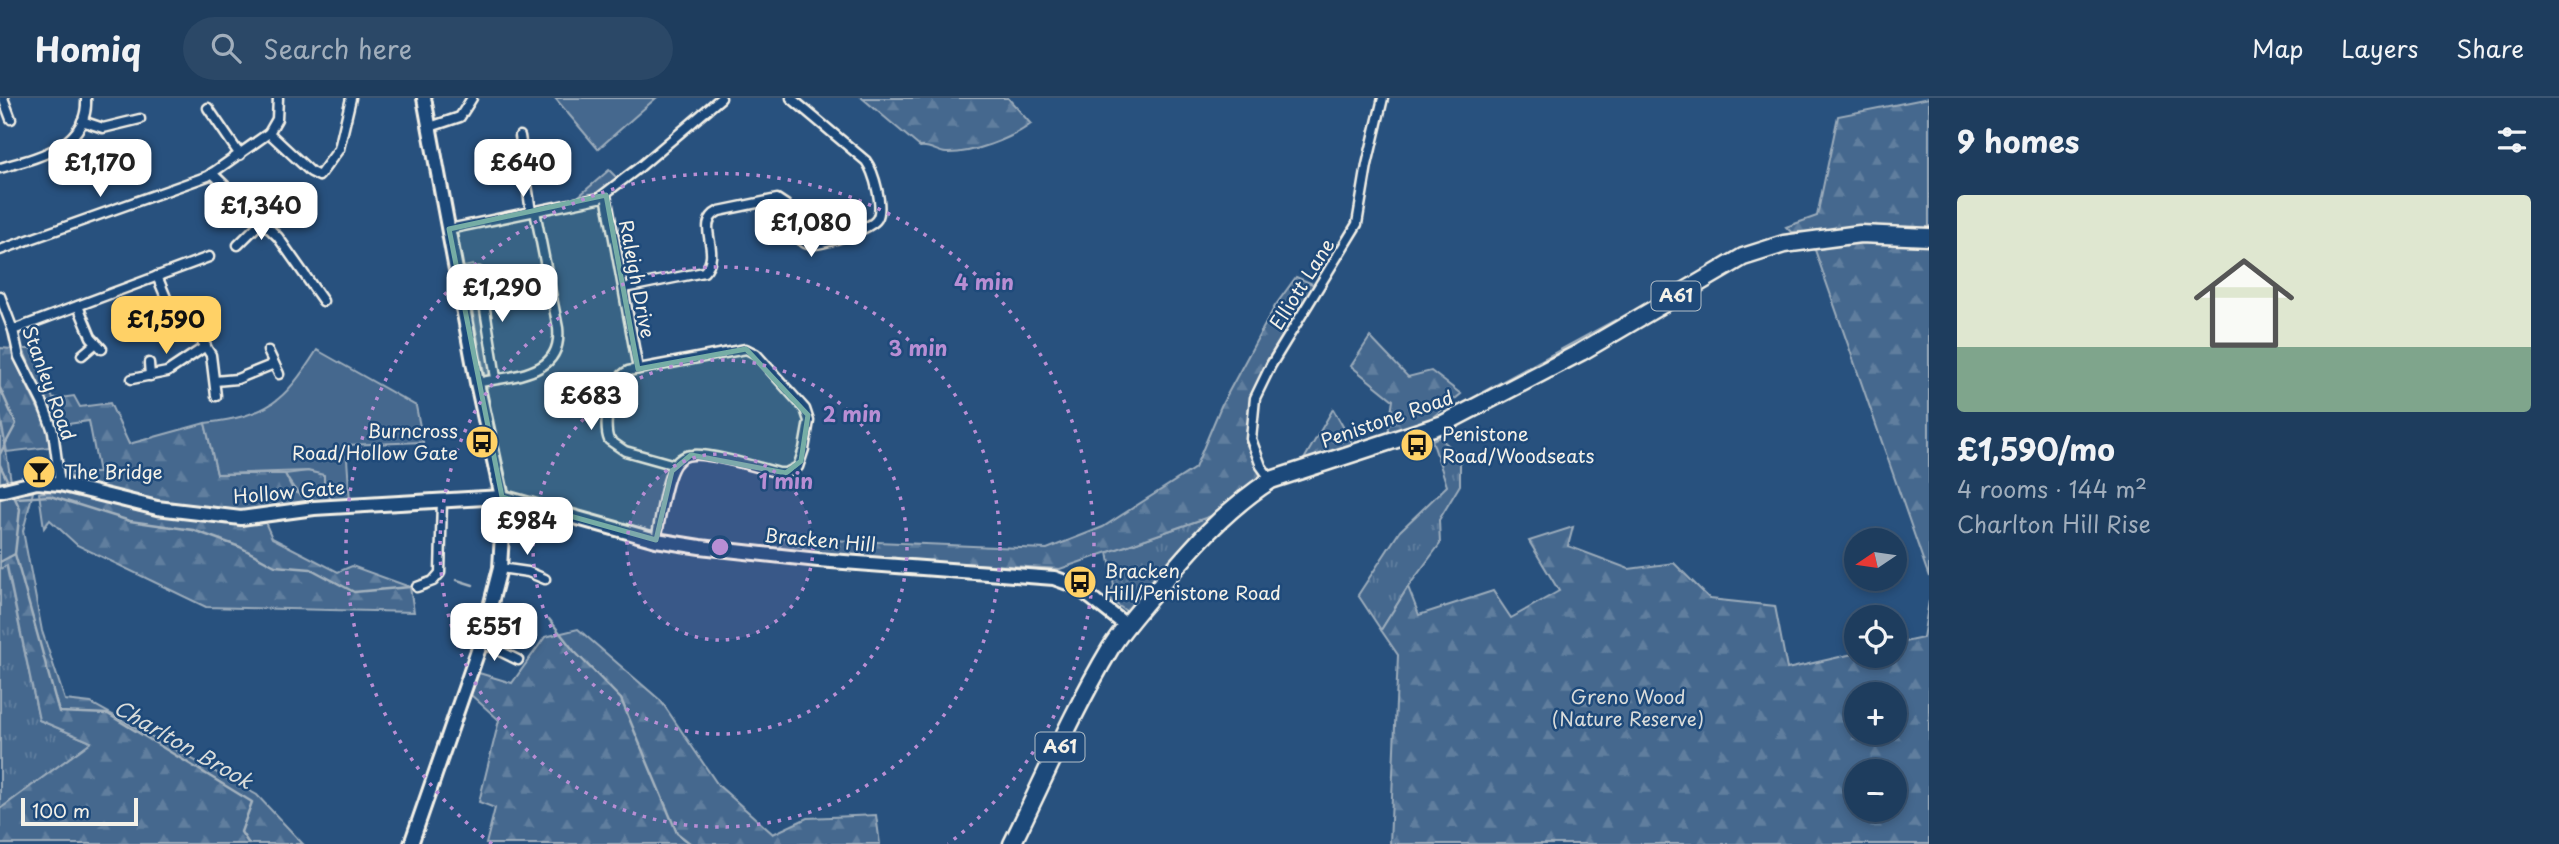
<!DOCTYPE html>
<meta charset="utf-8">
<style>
:root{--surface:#1e3d5e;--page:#2b4867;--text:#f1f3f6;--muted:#a1aebc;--line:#3c5673;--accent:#ffd166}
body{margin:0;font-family:"Playpen Sans",sans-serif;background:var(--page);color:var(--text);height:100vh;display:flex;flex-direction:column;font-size:26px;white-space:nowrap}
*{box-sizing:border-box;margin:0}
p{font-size:23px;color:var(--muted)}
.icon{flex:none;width:38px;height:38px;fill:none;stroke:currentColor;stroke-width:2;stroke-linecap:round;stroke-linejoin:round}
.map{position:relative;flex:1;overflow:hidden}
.panel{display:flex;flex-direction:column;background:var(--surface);width:630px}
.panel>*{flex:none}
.needle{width:46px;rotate:257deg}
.fabs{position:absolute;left:1844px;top:430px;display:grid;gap:14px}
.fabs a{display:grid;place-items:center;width:63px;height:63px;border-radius:50%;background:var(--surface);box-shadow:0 4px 10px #0003,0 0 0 2px var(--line);font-size:35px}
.scale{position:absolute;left:21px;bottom:18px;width:117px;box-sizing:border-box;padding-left:7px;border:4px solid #f4f1e8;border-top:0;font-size:19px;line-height:24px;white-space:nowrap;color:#f4f1e8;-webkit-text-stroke:5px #1f4a7a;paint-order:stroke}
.price{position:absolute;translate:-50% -60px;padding:0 16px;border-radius:14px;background:#fff;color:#222;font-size:23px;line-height:46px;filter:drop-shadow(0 2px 4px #0008)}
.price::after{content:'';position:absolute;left:50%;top:42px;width:21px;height:16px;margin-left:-10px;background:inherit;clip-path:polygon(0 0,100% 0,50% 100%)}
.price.active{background:var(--accent);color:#111}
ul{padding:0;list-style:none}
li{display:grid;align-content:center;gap:14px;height:371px;padding:0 28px}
li span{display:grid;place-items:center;height:217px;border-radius:7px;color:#555}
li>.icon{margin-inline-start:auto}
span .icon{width:126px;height:126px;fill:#fffc;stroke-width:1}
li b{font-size:30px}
h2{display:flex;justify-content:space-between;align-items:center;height:84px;padding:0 28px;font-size:30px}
header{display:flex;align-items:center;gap:42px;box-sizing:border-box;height:98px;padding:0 35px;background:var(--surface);border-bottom:2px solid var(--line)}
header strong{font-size:33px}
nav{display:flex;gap:38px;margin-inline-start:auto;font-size:24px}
.search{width:490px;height:63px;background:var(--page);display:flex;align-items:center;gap:18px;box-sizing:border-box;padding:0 24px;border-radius:38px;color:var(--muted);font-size:26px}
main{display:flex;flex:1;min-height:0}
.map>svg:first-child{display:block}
</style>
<header>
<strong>Homiq</strong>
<div class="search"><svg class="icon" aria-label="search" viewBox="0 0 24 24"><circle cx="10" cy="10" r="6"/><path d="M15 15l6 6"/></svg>Search here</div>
<nav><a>Map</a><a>Layers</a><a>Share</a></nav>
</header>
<main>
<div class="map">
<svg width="1929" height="746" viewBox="0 0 1929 746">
<defs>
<pattern id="grass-tufts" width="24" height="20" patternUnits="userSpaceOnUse" patternTransform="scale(1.75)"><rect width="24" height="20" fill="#45688e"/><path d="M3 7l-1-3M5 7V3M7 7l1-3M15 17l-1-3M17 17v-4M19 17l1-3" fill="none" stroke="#607e9e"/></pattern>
<pattern id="forest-firs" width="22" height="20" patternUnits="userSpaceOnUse" patternTransform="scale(1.75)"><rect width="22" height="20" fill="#45688e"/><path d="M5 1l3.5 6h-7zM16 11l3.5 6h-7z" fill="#607e9e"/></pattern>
</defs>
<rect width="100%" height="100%" fill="#28517e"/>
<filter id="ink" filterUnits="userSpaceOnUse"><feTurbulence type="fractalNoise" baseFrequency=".0143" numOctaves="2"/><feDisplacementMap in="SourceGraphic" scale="14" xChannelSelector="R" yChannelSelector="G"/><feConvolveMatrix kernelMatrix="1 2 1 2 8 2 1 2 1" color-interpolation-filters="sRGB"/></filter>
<g filter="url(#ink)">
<g fill="url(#grass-tufts)" stroke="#9cacbb" stroke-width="2">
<path d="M609,72l10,10 -21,14 -19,2z"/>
<path d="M473,167l18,107 -6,5 -21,-110z"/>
<path d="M1615,222l1,2 -15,10 -120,66 2,-6z"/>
<path d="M0,317l11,66 -11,5z"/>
<path d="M1439,339l21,19v29l-21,35 1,24 -32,43 -27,43 -23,-35 42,-64 47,-45 -15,-46z"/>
<path d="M308,373l17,4 7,26c-25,4 -36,-6 -47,-27z"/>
<path d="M1211,418l-85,95 -20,-14 8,-11 -6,-34z"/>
<path d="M6,466l33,156 52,22 -91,67v-240z"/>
</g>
<g fill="url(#forest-firs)" stroke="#9cacbb" stroke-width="2" fill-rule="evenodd">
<path d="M862,0h146l23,26c-20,15 -59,30 -85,29 -9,-1 -17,-8 -26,-6z"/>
<path d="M1929,0v133l-138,1 -5,-5 31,-11 21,-100z"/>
<path d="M1859,142l70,3v334l-115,-330z"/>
<path d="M1296,179l19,8 -47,74 -17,39 -5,45 16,35 -51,38 -151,53 -281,-17 3,-14 265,11 56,-22 92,-59 26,-62 54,-100z"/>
<path d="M1370,239l38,40 23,-6 30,23 -33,27 -40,13 5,-34 -42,-34z"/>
<path d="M0,250l12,1 9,24 24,50 5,24 -43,5 -7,-37z"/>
<path d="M23,251h11l19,50 21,-3 6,11 30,-4 19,41 76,-21 12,51h68l9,18 24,11 -76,13 -86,-12 -76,-22 -15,-9h34l-10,-52 -34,5z"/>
<path d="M1333,311l21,37 -51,15z"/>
<path d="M54,392l100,22 85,13 26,-3 7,16 66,34 14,-6 58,21 4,25 -208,-5 -129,-62 -27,-25 -6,8 -5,-35z"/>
<path d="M33,394l-10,39 19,100 23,69 26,3 166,92 46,49h-303v-35l91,-67 -52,-22 -32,-155 -7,4v-73z"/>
<path d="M1573,429l-5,19 61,23 45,-6 36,36 65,7 12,63 70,-16v3h38v-12l28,-6 6,-37v243h-539l8,-189 -17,-25 27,-43 11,28 74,-24 18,27 48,-27 -30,-50zM1857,597h38v38h-38zM1857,674h38v38h-38z"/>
<path d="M578,531l83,72 57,84 55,49 34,-16 69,-3 4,29h-394l9,-36 -16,-6 20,-82 -28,-25 8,-22 33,10 33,-46z"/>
</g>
<g fill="#45688e" stroke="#9cacbb" stroke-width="2">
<path d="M555,0h101l-58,51z"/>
<path d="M317,252l99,56 7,36 -77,3 4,56h-18l-8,-14v-12l-16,-4 -91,3 -12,-51c64,-8 78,-20 112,-73z"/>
</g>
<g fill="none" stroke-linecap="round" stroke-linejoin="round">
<g stroke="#a4b2be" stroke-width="2.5">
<path d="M0,290l16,36 -16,30"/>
<path d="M0,367l9,19"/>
<path d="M13,396l7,15 -5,45 44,158 49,2 144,88 -11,30 8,12"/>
<path d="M16,400l34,-2 80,25 63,9 47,17 35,19 36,3 43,23 56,-5"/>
<path d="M0,464l15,-8"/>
<path d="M457,482l16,5"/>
<path d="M549,521l25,32 47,48 56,134 14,11"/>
</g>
<defs>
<g id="street">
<path d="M3,0l8,21"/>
<path d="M208,10l32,47"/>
<path d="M82,23l21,7 37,-9"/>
<path d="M430,29l30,-10 12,-19"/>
<path d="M269,35l42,39 8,4 20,-27 12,-51"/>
<path d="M520,38l11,76"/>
<path d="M0,70c36,-10 89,-21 86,-70"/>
<path d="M212,75l66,64 45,64"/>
<path d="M606,97l32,174"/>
<path d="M449,131l150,-31 42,-32 80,-68"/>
<path d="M238,147l23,-23"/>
<path d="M0,152l208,-74 61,-43 8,-14 1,-21"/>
<path d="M479,174l17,106"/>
<path d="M157,178l15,36 30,29 9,14 5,41"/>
<path d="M624,190l80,-16c20,-21 -11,-48 15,-61l58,-12 9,6 15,35c4,3 5,4 10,4 12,1 60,-15 66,-25 7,-12 -3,-47 -11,-58l-75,-63"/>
<path d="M0,198l13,34 6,27 24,47 10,27 7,53"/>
<path d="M78,208l13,31 11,12"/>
<path d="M13,232l196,-73"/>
<path d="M268,253l11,23"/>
<path d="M82,257l13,-11"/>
<path d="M149,265l1,13"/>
<path d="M132,281l35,-7 39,-26"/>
<path d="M215,283l22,-2 37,-15"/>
<path d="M477,285c35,-8 86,-6 81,-55l-23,-117"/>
<path d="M1271,382l-10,-14 -10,-27 4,-41 16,-33 86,-141 10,-59 16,-67"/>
<path d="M656,442c4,-19 9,-60 19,-75 4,-6 10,-10 18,-10 17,-2 67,13 86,18h7l12,-6 6,-18 5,-28 -4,-12 -49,-55 -10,-5 -118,22c-17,8 -26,53 -19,69l16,11 50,14"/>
<path d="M500,470l28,4 17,7"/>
<path d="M417,489l16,-6 7,-8 2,-73"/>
<path d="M481,544l37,18"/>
</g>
<g id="secondary">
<path d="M0,393l37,-9 23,2 97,24 84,10 73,-10 188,-11 154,43 44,7 118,13 236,18 22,8 51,40"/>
<path d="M411,746l70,-202 19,-74 2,-34v-37l-25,-114 -53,-285"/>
</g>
<path id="highway" d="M1012,746c32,-65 61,-133 98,-195 12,-20 28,-37 43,-55 36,-43 71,-84 118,-114l172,-56 138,-72 162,-95 41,-13 76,-10 69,3"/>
</defs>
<use href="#street" stroke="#f4f1e8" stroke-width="13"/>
<use href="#secondary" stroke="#f4f1e8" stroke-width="18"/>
<use href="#highway" stroke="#f4f1e8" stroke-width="21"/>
<use href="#street" stroke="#1f4a7a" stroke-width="8"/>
<use href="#secondary" stroke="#1f4a7a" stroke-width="12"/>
<use href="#highway" stroke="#1f4a7a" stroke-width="16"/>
</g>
</g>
<path fill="#76ada5" fill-opacity="0.2" stroke="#76ada5" stroke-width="5" stroke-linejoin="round" d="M606,97l32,174 108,-20 62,66 -7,46 -15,12 -95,-18 -19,16 -16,69 -154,-43 -53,-268z"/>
<circle cx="720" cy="449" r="93" fill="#b88ed4" fill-opacity=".12"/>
<g fill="none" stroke="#b88ed4" stroke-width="3.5" stroke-dasharray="3.5 7">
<circle cx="720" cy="449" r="93"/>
<circle cx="720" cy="449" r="187"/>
<circle cx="720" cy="449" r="280"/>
<path d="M492 746A374 374 0 1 1 948 746"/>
</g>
<defs>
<symbol id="bus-disc" viewBox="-11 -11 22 22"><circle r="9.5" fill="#ffd166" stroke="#1f4a7a"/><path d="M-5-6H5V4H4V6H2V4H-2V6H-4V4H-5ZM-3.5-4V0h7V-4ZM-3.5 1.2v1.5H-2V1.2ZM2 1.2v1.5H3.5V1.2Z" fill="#111"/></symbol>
<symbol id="bar-disc" viewBox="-11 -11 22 22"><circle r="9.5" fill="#ffd166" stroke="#1f4a7a"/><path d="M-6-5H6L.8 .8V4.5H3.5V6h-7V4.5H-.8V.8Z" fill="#111"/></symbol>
</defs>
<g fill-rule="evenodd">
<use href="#bus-disc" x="463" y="325" width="38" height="38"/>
<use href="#bus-disc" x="1398" y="328" width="38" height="38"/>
<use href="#bar-disc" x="20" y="355" width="38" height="38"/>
<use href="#bus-disc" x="1061" y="465" width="38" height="38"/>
</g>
<g text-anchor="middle" stroke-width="5" stroke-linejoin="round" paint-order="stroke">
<g fill="#1f4a7a" stroke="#b4bfc7" stroke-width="2">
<rect x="1651.5" y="183.5" width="49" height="29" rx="5"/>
<rect x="1035.5" y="634.5" width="49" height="29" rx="5"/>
</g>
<g font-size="18" font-weight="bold" fill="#f4f1e8">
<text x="1676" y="204">A61</text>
<text x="1060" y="655">A61</text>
</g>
<g font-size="19" fill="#f4f1e8" stroke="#1f4a7a">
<text transform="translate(637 181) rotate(79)" y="7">Raleigh Drive</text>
<text transform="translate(1302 186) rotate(-58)" y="7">Elliott Lane</text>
<text transform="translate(49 285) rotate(70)" y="7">Stanley Road</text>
<text transform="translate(1387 321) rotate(-19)" y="7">Penistone Road</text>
<text transform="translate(289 394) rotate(-5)" y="7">Hollow Gate</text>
<text transform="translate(820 442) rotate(5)" y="7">Bracken Hill</text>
</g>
<g font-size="19" fill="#f4f1e8" stroke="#1f4a7a" text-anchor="start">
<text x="458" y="340" text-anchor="end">Burncross<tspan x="458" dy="22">Road/Hollow Gate</tspan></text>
<text x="1442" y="343">Penistone<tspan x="1442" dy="22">Road/Woodseats</tspan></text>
<text x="64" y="381">The Bridge</text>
<text x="1104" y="480">Bracken<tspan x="1104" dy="22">Hill/Penistone Road</tspan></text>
</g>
<g font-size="19" fill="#dadcda" stroke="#1f4a7a">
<text x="1628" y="606">Greno Wood<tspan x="1628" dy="22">(Nature Reserve)</tspan></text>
</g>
<g font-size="21" font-style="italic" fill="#d9dcda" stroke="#1f4a7a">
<text transform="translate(183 647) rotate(30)" y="7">Charlton Brook</text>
</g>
</g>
<circle cx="720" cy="449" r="10" fill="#b88ed4" stroke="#1f4a7a" stroke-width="3.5"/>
<g font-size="21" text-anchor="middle" font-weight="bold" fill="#b88ed4" stroke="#1f4a7a" stroke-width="5" stroke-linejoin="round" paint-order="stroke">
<text x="984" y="192">4 min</text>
<text x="918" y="258">3 min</text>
<text x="852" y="324">2 min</text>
<text x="786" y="391">1 min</text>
</g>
</svg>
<div class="fabs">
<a><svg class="needle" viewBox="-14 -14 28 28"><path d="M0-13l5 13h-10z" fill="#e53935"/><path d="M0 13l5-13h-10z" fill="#a1aebc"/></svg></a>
<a><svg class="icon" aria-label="locate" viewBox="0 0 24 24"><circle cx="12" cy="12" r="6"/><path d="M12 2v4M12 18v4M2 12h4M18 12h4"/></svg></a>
<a>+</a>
<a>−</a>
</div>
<div class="scale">100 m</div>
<b class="price" style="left:100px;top:101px">£1,170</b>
<b class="price" style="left:523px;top:101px">£640</b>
<b class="price" style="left:261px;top:144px">£1,340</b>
<b class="price" style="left:811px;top:161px">£1,080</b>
<b class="price" style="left:502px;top:226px">£1,290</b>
<b class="price active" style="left:166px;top:258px">£1,590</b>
<b class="price" style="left:591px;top:334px">£683</b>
<b class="price" style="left:527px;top:459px">£984</b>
<b class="price" style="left:494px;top:565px">£551</b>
</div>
<section class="panel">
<h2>9 homes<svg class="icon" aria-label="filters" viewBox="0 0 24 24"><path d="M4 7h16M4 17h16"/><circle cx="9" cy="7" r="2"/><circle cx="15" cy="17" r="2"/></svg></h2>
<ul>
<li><span style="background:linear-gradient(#dfe7d0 70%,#7fa58c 0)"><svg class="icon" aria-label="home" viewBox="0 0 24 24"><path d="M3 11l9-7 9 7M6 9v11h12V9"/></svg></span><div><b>£1,590/mo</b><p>4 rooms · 144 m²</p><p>Charlton Hill Rise</p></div></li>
</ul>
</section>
</main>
